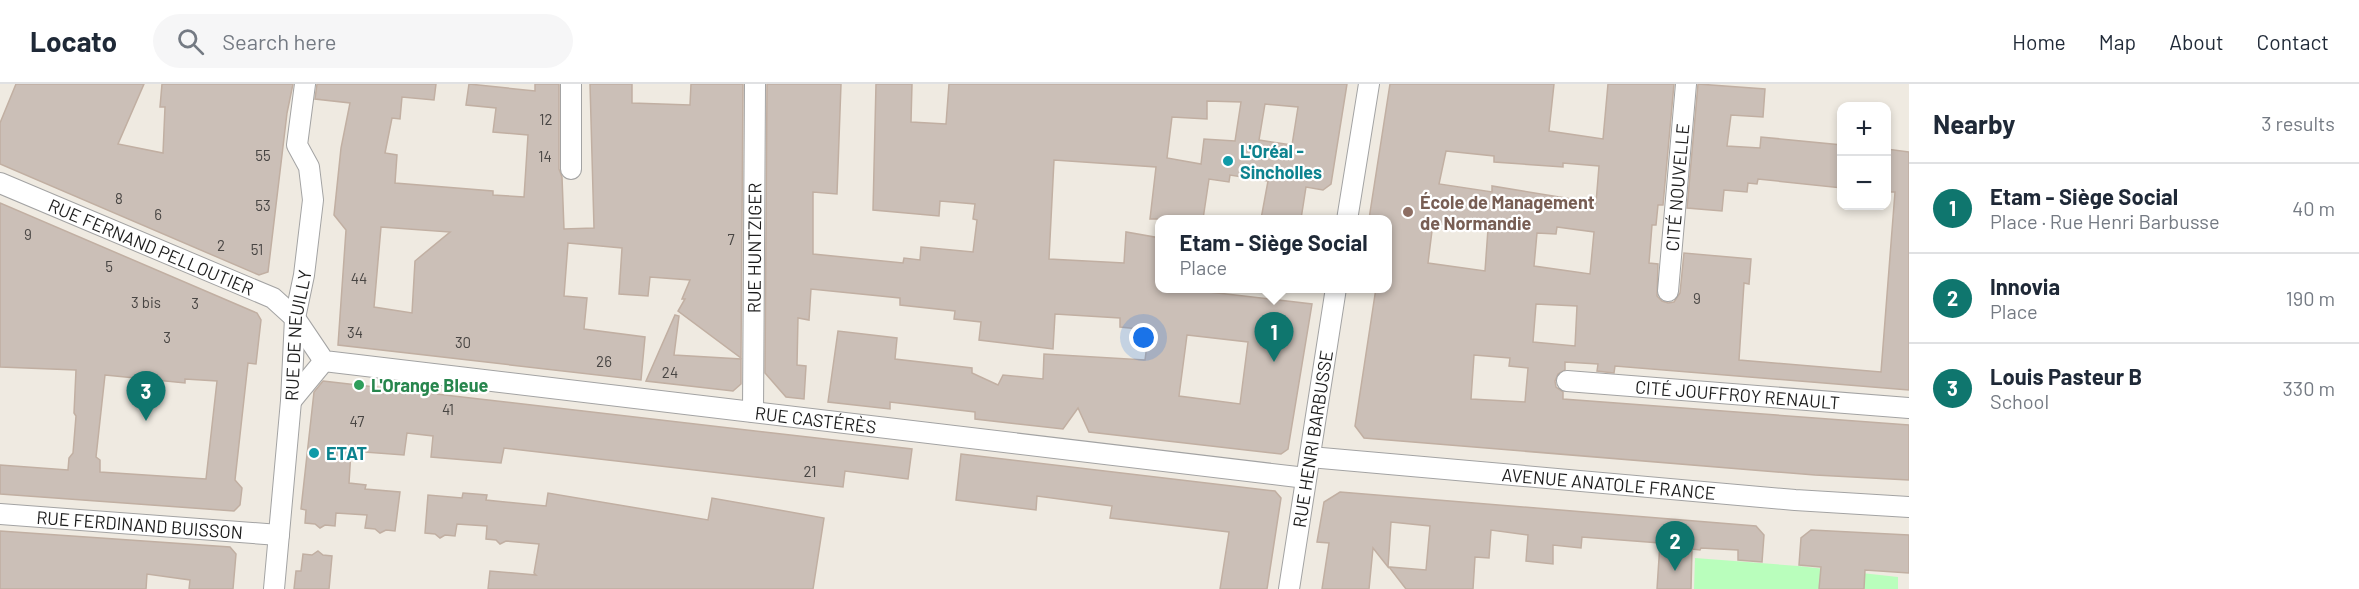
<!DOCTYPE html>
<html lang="en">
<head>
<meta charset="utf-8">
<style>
	:root { --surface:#fff; --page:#f6f6f7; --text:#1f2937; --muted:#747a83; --line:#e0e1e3; --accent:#0f766e }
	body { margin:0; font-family:Barlow,sans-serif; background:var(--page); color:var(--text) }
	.controls { position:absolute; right:18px; top:18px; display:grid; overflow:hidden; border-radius:12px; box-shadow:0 3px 9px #0003 }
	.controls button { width:54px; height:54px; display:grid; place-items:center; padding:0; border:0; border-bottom:2px solid var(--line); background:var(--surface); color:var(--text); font:30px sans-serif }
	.you { position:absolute; left:1144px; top:254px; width:21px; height:21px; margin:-15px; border:4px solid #fff; border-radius:50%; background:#1a73e8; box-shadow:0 0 0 9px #1a73e833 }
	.badge { display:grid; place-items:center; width:39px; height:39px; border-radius:50%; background:var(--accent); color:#fff; font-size:20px; font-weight:700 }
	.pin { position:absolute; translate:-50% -50px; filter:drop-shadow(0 2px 3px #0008) }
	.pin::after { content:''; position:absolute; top:32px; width:21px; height:18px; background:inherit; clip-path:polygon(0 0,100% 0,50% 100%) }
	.popup { position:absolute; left:1155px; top:131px; width:237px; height:78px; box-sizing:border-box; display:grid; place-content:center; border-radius:12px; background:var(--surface); filter:drop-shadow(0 2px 4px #0005); font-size:20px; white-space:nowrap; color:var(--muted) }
	.popup b { font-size:22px; color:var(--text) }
	.popup::after { content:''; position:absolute; left:50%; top:100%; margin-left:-12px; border:12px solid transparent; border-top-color:var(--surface) }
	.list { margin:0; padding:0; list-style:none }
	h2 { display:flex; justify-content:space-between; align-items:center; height:78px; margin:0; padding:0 24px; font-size:26px }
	h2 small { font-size:20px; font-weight:400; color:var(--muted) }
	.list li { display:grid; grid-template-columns:39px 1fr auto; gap:18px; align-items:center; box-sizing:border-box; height:90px; padding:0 24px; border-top:2px solid var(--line) }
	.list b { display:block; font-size:22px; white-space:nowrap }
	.list p { margin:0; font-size:20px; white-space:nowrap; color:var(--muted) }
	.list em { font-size:20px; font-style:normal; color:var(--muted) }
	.icon { flex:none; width:33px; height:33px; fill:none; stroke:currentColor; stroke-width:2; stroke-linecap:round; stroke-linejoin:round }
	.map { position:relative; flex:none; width:1909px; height:505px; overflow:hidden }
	header { display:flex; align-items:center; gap:36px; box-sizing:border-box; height:84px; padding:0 30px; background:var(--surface); border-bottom:2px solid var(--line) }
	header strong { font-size:28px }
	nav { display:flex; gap:33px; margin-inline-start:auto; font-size:21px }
	.search { width:420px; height:54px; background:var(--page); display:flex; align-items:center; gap:15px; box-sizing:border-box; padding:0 21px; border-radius:33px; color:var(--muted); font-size:22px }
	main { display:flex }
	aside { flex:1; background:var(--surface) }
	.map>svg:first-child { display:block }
</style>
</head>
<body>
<header>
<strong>Locato</strong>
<div class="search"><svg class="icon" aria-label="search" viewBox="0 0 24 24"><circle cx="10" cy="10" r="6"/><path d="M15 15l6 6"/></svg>Search here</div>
<nav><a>Home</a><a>Map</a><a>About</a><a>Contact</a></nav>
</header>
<main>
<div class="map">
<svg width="1909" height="505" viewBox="0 0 1909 505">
	<rect width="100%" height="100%" fill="#efeae1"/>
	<path fill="#b9febc" d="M1695 474 1798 482 1898 493V505H1694Z"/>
	<g fill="#cbbfb7" stroke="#c1afa2" stroke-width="1.5" fill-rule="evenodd">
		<path d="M16 0H144L118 60 163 69 165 23H160L162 0H293L287 29 268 188 259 191 0 80V39Z"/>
		<path d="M317 0H436L434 16 402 13 400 35 392 34 385 69 397 71 395 99 493 107V111L524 113 528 51 493 48 496 24 466 21 469 0 535 7V0H559V85L562 93 564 145 594 144 590 0H632V19L690 21 691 0H743L741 274 678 227 685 215H682L690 196 650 193 648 212 619 210 622 164 568 159 564 212 587 214 584 245 645 253 641 296 338 261 346 146 334 131 341 64 350 19 315 15ZM381 143 450 148 415 177 412 229 374 223Z"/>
		<path d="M767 0H841L837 110 813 108V170L903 179 904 174 920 176 921 163 973 168 977 136 973 135 975 120 940 117 939 132 873 126 876 0H912L911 38 946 40 949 0H1347L1331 100 1323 106 1306 103 1301 135H1261L1268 97 1230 91 1229 98 1209 95 1203 135H1150L1156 83 1054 76 1049 175 1124 179 1126 148 1160 154V204H1209V208L1312 220 1288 365 1281 370 1089 348 1078 324 1063 345 975 335V328L890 318V325L828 318 838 247 897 254 895 275 972 284V289L998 301 1003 291 1043 295 1044 270 1145 276 1149 246 1120 243V234L1055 230 1053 265 979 256 981 238 954 235 955 227 900 221V214L811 205 809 236 798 234 797 281 806 282 804 315 786 313 765 289ZM1207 17 1241 18 1235 57 1204 55 1201 80 1167 74 1172 33 1207 35ZM1265 20 1298 23 1292 61 1259 56ZM1187 251 1248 258 1240 320 1179 312Z"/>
		<path d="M1390 0H1554L1549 47 1603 55 1608 0H1674L1663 121H1658L1656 141H1652L1649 179 1658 180 1657 212 1662 217 1668 219 1674 218 1680 209 1684 169 1751 175 1749 200 1744 199 1739 276 1881 288 1895 108H1887V65L1909 68V306L1615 282 1614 289 1605 288 1597 287 1598 280 1565 278V286L1558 290 1555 297 1556 303 1563 308V315L1909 341V396L1815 391 1364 354 1355 342 1376 204H1388V135H1369ZM1446 67 1494 72V78L1563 83V79L1599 82 1596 119 1492 102V108L1439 100ZM1433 139 1488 145 1485 187 1428 179ZM1557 143 1594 148 1590 190 1534 182 1537 149 1556 150ZM1536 220 1577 222 1575 262 1533 258ZM1474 271 1510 274 1509 282 1528 284 1525 318 1471 315Z"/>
		<path d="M1698 0 1765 5 1763 33 1731 31 1727 62 1760 64 1761 53 1842 61V104L1758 95 1757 100 1748 99 1747 108 1724 106 1722 127 1687 124Z"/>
		<path d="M0 119 257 229 261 236 256 280 248 279 235 396 242 404 240 421 234 427 0 410V381L68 386 69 374 73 369 76 332 74 329 76 286 0 283ZM105 291 185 299V295L217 297 206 395 100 388V376L96 373Z"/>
		<path d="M675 231 679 232 674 271 741 275V300L733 307 646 297Z"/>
		<path d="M323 297 912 365 908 395 845 387 843 403 504 364 501 379 431 373 433 352 407 349 404 371 351 367 349 399 366 401 365 405 400 408 395 447 386 446 380 449 375 445 365 444 367 431 336 429 335 442 325 441 320 444 315 440 305 439 306 426 301 425 314 308Z"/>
		<path d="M961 370 1275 407 1281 414 1267 505H1220L1229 448 1110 434 1112 422 1037 412 1036 426 956 416Z"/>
		<path d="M1340 408 1756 442 1764 451 1762 478 1738 476V466L1701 464 1700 466 1692 465 1691 505H1657L1660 459 1582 453 1581 464 1553 461V480L1526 477 1528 451 1491 446 1489 474 1475 473 1473 505H1406L1389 483 1426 486 1430 442 1391 438 1388 483 1373 464 1369 505H1322L1329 459 1317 458 1324 418Z"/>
		<path d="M463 409 487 411 486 416 546 422 548 409 708 436 712 414 824 434 813 505H488L490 487 536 491 534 489 539 460 506 457 500 460 496 456 486 455 487 442 457 440 455 452 445 451 440 454 435 450 425 449 428 411 462 414Z"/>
		<path d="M1811 446 1909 451V489L1865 486 1864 505H1819L1821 483 1799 481 1801 454Z"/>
		<path d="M0 447 230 463 236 470 233 505H189L190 496 147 490 146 505H0Z"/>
		<path d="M318 467 323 471 332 472 329 505H294L296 487H301L303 470 312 471Z"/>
	</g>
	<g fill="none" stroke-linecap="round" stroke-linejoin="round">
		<defs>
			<g id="minor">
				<path d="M571 85V0"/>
				<path id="s1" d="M0 99 273 214 295 234 324 277 1306 394"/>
				<path d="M1347 136 1369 0"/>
				<path id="s2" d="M1668 207 1686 0"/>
				<path id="s3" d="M1567 297 1909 324"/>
				<path d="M291 317 324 277"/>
				<path id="s4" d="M753 328 755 0"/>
				<path id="s5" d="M1310 373 1795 416 1909 423"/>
				<path id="s6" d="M0 430 279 451"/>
				<path id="s7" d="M274 505 291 317 295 234 304 191 313 116 309 83 297 61 305 0"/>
				<path id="s8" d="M1289 505 1336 204"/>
			</g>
		</defs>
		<use href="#minor" stroke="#a3a3a3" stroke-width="22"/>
		<use href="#minor" stroke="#fff" stroke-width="20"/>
	</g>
	<g fill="#0f9aa8" stroke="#fff" stroke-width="2">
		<circle cx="1228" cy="77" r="6"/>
		<circle cx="314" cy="369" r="6"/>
	</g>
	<circle fill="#8d6e63" stroke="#fff" stroke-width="2" cx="1408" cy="128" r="6"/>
	<circle fill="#2e9e5b" stroke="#fff" stroke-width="2" cx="359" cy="301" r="6"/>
	<g text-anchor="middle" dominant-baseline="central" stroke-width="4.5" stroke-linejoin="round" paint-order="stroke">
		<g font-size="15" fill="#484543">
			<text x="546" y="35">12</text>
			<text x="263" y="71">55</text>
			<text x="545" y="72">14</text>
			<text x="119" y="114">8</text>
			<text x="263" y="121">53</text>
			<text x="158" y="130">6</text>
			<text x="28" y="150">9</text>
			<text x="731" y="155">7</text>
			<text x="221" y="161">2</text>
			<text x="257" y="165">51</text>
			<text x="109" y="182">5</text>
			<text x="359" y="194">44</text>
			<text x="1697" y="214">9</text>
			<text x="146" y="218">3 bis</text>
			<text x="195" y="219">3</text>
			<text x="355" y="248">34</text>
			<text x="167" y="253">3</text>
			<text x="463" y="258">30</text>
			<text x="604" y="277">26</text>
			<text x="670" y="288">24</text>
			<text x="448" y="325">41</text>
			<text x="357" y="337">47</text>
			<text x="810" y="387">21</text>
		</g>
		<g font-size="18" font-weight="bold" fill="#0d838f" stroke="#fff" text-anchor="start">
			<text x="1240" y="67">L'Oréal -<tspan x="1240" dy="21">Sincholles</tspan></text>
			<text x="326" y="369">ETAT</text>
		</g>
		<g font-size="18" fill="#1c1c1c" stroke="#fff">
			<text stroke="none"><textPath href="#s2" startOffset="104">CITÉ NOUVELLE</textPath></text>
			<text stroke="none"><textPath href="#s1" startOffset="164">RUE FERNAND PELLOUTIER</textPath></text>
			<text stroke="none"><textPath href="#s4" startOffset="164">RUE HUNTZIGER</textPath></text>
			<text stroke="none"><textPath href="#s7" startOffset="255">RUE DE NEUILLY</textPath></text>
			<text stroke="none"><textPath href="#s3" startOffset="171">CITÉ JOUFFROY RENAULT</textPath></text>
			<text stroke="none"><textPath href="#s1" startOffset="873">RUE CASTÉRÈS</textPath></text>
			<text stroke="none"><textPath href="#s8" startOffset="152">RUE HENRI BARBUSSE</textPath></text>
			<text stroke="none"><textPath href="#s5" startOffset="300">AVENUE ANATOLE FRANCE</textPath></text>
			<text stroke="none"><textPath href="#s6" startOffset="140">RUE FERDINAND BUISSON</textPath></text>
		</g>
		<g font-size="18" font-weight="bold" fill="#785e54" stroke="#fff" text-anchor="start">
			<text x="1420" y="118">École de Management<tspan x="1420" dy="21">de Normandie</tspan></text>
		</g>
		<g font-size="18" font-weight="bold" fill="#27864d" stroke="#fff" text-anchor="start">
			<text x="371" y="301">L'Orange Bleue</text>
		</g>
	</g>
</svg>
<div class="controls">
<button>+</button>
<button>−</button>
</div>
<div class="you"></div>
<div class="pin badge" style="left:1274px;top:278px">1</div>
<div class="popup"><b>Etam - Siège Social</b>Place</div>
<div class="pin badge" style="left:1675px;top:487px">2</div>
<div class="pin badge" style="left:146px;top:337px">3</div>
</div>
<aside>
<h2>Nearby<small>3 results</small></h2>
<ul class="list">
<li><span class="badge">1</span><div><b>Etam - Siège Social</b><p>Place · Rue Henri Barbusse</p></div><em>40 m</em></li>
<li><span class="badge">2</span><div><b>Innovia</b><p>Place</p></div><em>190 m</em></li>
<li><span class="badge">3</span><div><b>Louis Pasteur B</b><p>School</p></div><em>330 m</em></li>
</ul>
</aside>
</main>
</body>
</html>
